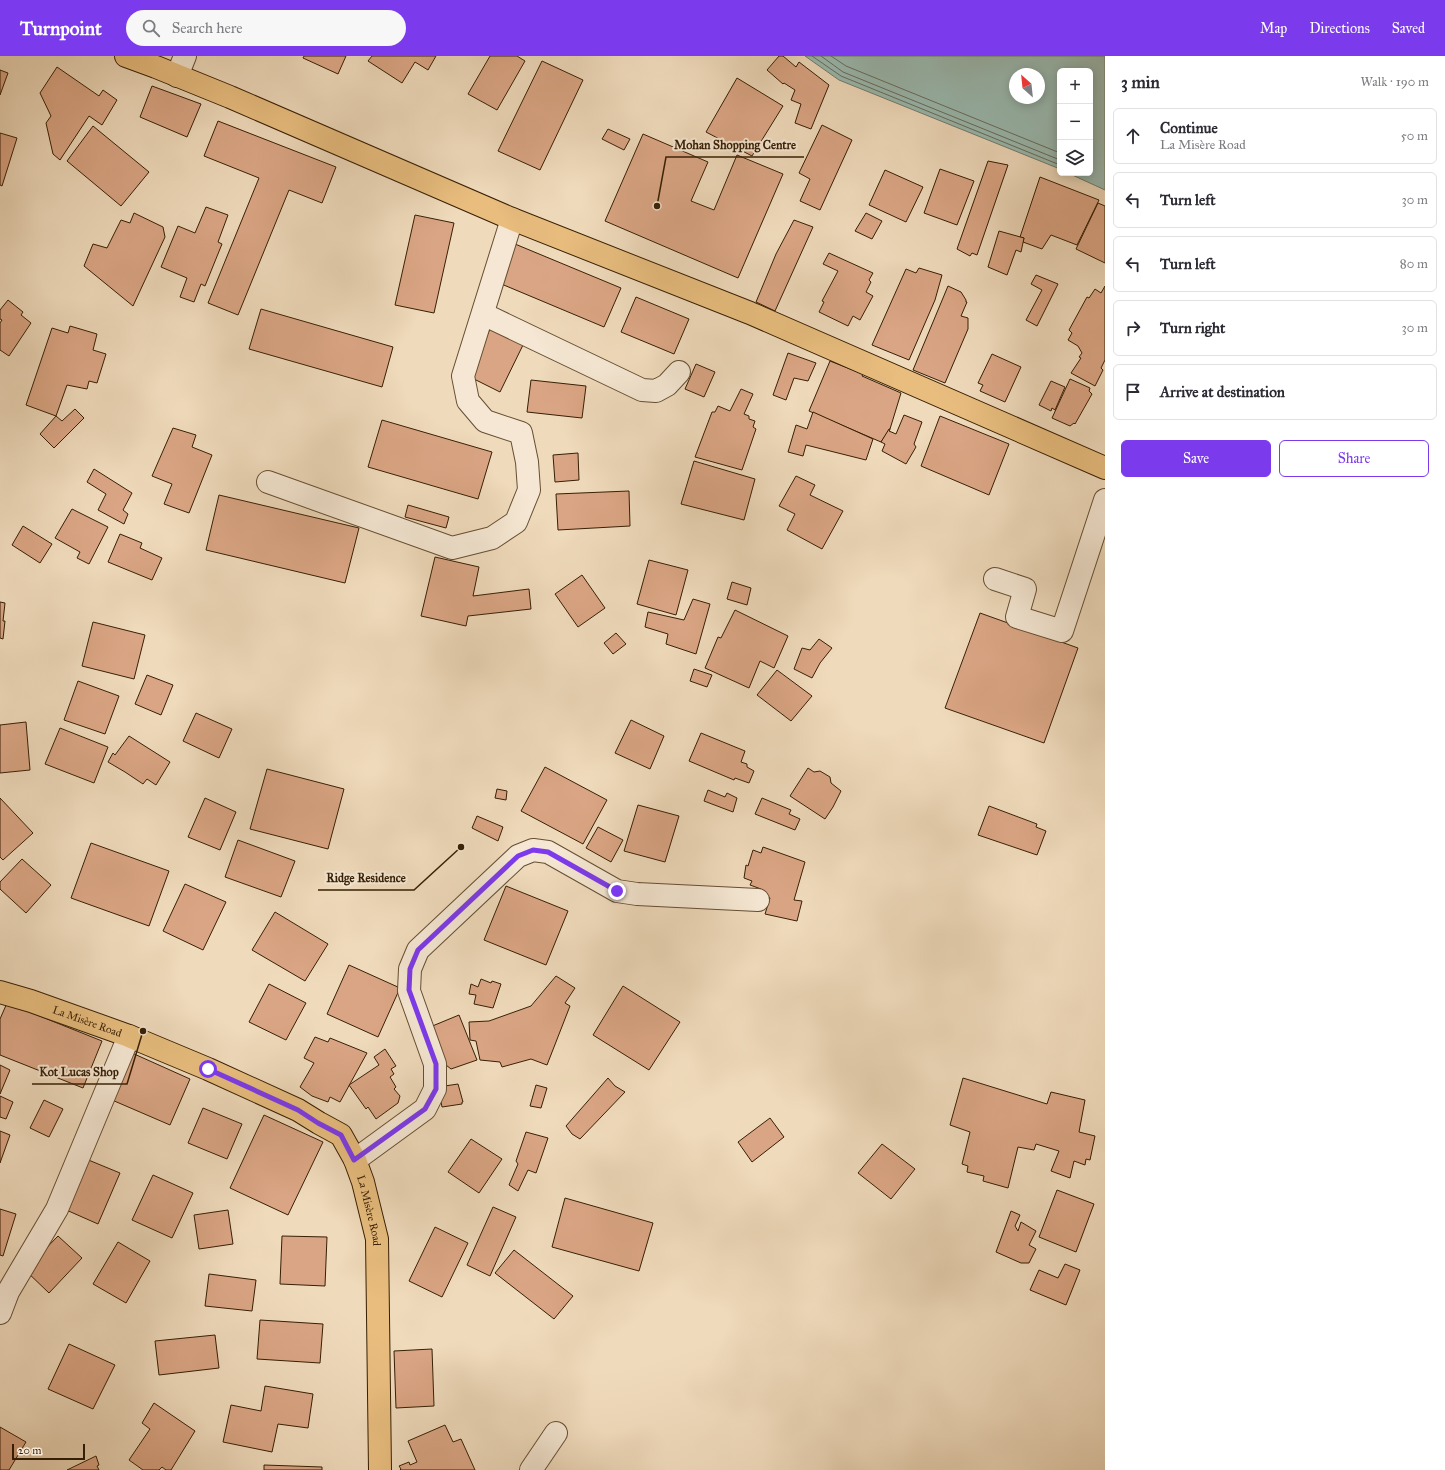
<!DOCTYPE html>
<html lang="en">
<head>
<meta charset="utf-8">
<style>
	:root { --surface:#fff; --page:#f7f7f7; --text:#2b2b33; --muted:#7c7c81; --line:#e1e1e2; --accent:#7c3aed }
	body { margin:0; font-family:"IM FELL Great Primer",serif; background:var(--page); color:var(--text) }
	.controls { position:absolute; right:12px; top:12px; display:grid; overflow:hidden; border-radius:6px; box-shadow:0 2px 10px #0003 }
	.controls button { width:36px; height:36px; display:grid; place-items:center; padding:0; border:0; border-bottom:1px solid var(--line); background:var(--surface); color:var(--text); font:20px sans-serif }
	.compass { position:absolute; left:1009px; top:12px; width:36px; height:36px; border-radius:50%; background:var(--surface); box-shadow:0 2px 10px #0003; rotate:333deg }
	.scale { position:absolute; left:12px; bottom:10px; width:73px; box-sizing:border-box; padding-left:4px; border:2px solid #371f04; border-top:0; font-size:11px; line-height:14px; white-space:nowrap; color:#371f04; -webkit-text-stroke:3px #f5e7d3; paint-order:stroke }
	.stop { position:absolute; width:12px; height:12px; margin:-9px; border:3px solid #7c3aed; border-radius:50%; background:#fff }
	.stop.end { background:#7c3aed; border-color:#fff; box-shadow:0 1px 4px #0008 }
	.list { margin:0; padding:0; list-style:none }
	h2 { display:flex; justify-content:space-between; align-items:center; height:52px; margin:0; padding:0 16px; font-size:17px }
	h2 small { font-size:13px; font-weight:400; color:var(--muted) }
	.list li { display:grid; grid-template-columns:26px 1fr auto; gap:12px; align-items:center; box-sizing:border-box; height:56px; margin:0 8px 8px; padding:0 8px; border:1px solid var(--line); border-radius:6px }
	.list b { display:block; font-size:15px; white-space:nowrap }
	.list p { margin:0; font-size:13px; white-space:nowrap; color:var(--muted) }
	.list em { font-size:13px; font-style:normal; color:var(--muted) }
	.actions { display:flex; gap:8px; padding:12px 16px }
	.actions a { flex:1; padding:9px 0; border:1px solid var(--accent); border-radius:6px; text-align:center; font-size:14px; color:var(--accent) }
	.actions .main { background:var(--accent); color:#fff }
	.icon { flex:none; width:22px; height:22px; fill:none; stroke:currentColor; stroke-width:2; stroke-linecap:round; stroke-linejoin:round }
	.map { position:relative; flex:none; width:1105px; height:1414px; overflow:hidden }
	header { display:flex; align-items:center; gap:24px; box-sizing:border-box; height:56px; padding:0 20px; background:var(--accent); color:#fff }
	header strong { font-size:19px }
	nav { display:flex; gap:22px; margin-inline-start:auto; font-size:14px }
	.search { width:280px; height:36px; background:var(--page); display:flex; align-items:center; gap:10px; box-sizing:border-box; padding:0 14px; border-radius:22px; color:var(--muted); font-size:15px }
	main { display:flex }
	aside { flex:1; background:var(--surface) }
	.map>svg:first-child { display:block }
</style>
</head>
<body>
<header>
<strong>Turnpoint</strong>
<div class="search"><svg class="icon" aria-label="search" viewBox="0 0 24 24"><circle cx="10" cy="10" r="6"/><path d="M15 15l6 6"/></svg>Search here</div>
<nav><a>Map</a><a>Directions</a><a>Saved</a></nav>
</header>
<main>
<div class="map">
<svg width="1105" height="1414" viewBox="0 0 1105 1414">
	<rect width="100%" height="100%" fill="#efdabb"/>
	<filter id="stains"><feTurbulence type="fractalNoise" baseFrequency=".005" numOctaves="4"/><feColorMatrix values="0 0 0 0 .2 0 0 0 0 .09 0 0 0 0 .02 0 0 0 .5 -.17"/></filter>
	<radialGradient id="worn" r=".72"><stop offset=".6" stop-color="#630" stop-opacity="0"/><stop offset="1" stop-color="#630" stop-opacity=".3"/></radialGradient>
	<path fill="#9abab1" stroke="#727c6c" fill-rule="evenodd" d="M805 0H1105V134L1068 117H1090V15H1060V113L839 24ZM1015 18H1039V42H1015Z"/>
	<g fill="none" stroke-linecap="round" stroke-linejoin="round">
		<g stroke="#686c5a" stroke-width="1">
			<path d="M812 0 841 20 1060 109"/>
			<path d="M821 0 843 16 1060 104"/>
			<path d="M831 0 846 10 1060 97"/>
		</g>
	</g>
	<g fill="#daa584" stroke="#371f04">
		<path d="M304 0H346L338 18 303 2Z"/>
		<path d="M372 0H436L428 14 415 6 402 27 368 5Z"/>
		<path d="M490 0H517L525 5 497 54 468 38Z"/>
		<path d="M779 0H783L796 11 799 6 829 29 811 73 795 67 801 48 791 44 795 34 784 27 783 28 767 14Z"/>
		<path d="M542 5 583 24 540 114 498 95Z"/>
		<path d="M57 11 99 40 103 34 117 44 102 69 89 60 60 104 53 98 46 67 51 60 40 37Z"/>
		<path d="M0 14 8 17 0 39Z"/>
		<path d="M737 22 783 50 752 100 706 76Z"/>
		<path d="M152 30 201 48 187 81 140 61Z"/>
		<path d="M218 65 336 111 322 147 289 134 238 259 208 247 259 122 204 100Z"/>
		<path d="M822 69 852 84 820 154 800 145 810 123 799 117Z"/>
		<path d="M93 70 149 116 121 150 67 105Z"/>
		<path d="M608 73 630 83 624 94 602 83Z"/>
		<path d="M0 77 17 82 2 130 0 129Z"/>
		<path d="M643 78 708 106 691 145 714 154 737 99 783 118 738 222 605 165Z"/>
		<path d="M988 105 1008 109 977 199 972 197 970 200 957 193Z"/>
		<path d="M940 113 974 125 957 169 924 157Z"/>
		<path d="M885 114 923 131 906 166 869 149Z"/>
		<path d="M1040 121 1099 144 1077 189 1051 179 1042 193 1023 186 1024 182 1020 181Z"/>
		<path d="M1098 147 1105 150V207L1076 193Z"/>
		<path d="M206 151 228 159 218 186 222 188 205 230 201 228 194 246 180 241 187 222 161 211 178 170 195 177Z"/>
		<path d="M134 157 163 171 165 181 133 250 84 210 93 188 107 192 121 164 130 167Z"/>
		<path d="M866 157 882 165 872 183 855 175Z"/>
		<path d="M415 159 454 167 434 257 395 249Z"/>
		<path d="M794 164 813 171 775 255 756 246 776 198Z"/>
		<path d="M999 175 1024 182 1021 196 1016 194 1007 219 988 211Z"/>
		<path d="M515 188 621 232 604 271 499 227Z"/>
		<path d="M829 197 873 217 869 224 871 226 866 236 873 240 860 264 853 260 848 270 819 256 824 246 822 245 838 215 823 208Z"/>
		<path d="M919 212 942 219 935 244 909 304 872 289 906 213 916 217Z"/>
		<path d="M1036 219 1058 228 1037 270 1026 264 1042 234 1031 228Z"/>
		<path d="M948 230 961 236 966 244V246H967L961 260 968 262V273L945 327 913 314Z"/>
		<path d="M1105 230V304L1101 312 1103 314 1095 330 1071 317 1081 302 1079 301 1082 297 1078 290 1068 284 1072 277 1069 274 1087 241 1089 242 1095 233 1101 237Z"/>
		<path d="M636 241 689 263 674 298 621 276Z"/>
		<path d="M8 244 23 256 21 259 31 267 9 300 0 294V267L2 264 0 263V254Z"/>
		<path d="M261 253 393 291 382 331 249 293Z"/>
		<path d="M70 270 97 278 93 294 106 298 97 327 89 325 87 333 67 329 56 360 26 349 52 272 68 277Z"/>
		<path d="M490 273 523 289 500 336 468 320Z"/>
		<path d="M788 297 816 307 808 325 794 322 786 344 773 339Z"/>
		<path d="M992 298 1021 311 1005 346 980 335 983 329 978 327Z"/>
		<path d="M830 305 863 318 862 320 901 337 890 373 881 386 809 355Z"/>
		<path d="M696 308 715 316 704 341 685 333Z"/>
		<path d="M1070 323 1090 332 1089 335 1092 338 1075 368 1074 367 1070 370 1052 362Z"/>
		<path d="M531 324 586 330 582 362 527 356Z"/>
		<path d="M1051 325 1065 331 1055 354 1052 352 1051 355 1039 349Z"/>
		<path d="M741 333 753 338 744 358 749 360V363L755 365 753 371 756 373 742 414 695 401 712 356H715L718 350 730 355Z"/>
		<path d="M75 353 84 362 54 392 40 378 56 360 62 365Z"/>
		<path d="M813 356 873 383 866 404 806 389 803 400 788 396 796 369 807 373Z"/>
		<path d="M904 359 922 366 914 388 916 391 906 408 882 395 885 388 881 386 889 373H890L889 375 896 378Z"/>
		<path d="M940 360 1009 388 989 439 921 410Z"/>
		<path d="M382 364 492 396 478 443 368 411Z"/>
		<path d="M173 372 196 379 192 391 212 399 189 457 164 448 172 428 152 420Z"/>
		<path d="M578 397 579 424 555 426 553 399Z"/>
		<path d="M694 405 755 423 744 464 681 448Z"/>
		<path d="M94 413 132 437 123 454 128 458 124 468 98 454 106 438 87 426Z"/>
		<path d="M796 420 815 429 810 439 843 455 822 493 787 474 795 458 779 450Z"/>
		<path d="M629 435 630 470 558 474 556 438Z"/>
		<path d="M219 439 359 472 345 527 206 494Z"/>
		<path d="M408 449 449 461 446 472 405 461Z"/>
		<path d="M72 453 108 471 89 508 77 502 80 496 55 482Z"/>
		<path d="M23 470 52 488 40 507 12 489Z"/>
		<path d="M120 478 142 487 140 492 162 502 152 524 108 506Z"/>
		<path d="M435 501 479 511 473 540 529 533 531 553 468 560 466 570 421 560Z"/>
		<path d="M649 504 688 514 676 559 637 548Z"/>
		<path d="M582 519 605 552 578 571 555 538Z"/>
		<path d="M732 526 751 532 747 549 727 543Z"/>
		<path d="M693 543 710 548 696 598 666 588 668 578 645 571 648 556 684 564Z"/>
		<path d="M0 546 5 547 3 565H5L3 583 0 582Z"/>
		<path d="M735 554 788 580 774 612 760 605 749 632 705 612 718 581 721 582Z"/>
		<path d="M980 557 1078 592 1044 687 945 652Z"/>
		<path d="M93 566 145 579 134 623 82 610Z"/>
		<path d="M616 577 626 588 613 598 604 587Z"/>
		<path d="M819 583 832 592 820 607 812 622 794 613 802 592 810 594Z"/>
		<path d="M694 613 712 619 707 631 690 625Z"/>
		<path d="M777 614 812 640 791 665 757 639Z"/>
		<path d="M147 619 173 629 161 659 135 648Z"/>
		<path d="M78 625 119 640 105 678 64 664Z"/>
		<path d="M196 657 232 673 219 702 183 685Z"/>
		<path d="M631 664 664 680 650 713 615 697Z"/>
		<path d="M26 666 30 714 0 717V669Z"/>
		<path d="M60 672 108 691 94 727 45 708Z"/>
		<path d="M701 677 745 695 741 706 747 708V711L754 715 749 727 735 722 734 724 689 705Z"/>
		<path d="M129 680 170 706 156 729 147 723 143 728 125 716 108 706 113 697 115 699Z"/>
		<path d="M545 711 607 744 583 788 521 755Z"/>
		<path d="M808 712 814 716 820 715 830 721 831 727 841 735 833 751 825 763 790 740Z"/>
		<path d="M267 713 344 733 328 793 250 773Z"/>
		<path d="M497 733 507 735 506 744 495 742Z"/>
		<path d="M708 734 725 741 727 737 737 742 733 756 704 745Z"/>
		<path d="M0 742 33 777 3 804 0 801Z"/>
		<path d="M205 742 236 756 220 794 188 781Z"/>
		<path d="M762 742 791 754 789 758 800 763 795 774 755 758Z"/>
		<path d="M638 749 679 760 665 806 624 795Z"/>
		<path d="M989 750 1037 768 1036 771 1046 775 1037 799 978 779Z"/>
		<path d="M477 760 503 771 498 785 472 772Z"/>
		<path d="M598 771 623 784 611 806 586 792Z"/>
		<path d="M238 784 295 805 281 841 225 821Z"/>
		<path d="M91 787 169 815 149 870 71 842Z"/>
		<path d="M763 791 805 806 794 844 802 845 797 865 765 858 770 842 760 838 761 833 750 829 752 825 744 822 746 809 748 810 753 794 761 797Z"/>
		<path d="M22 803 51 829 26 857 0 833V826Z"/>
		<path d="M185 828 226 846 203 894 163 875Z"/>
		<path d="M506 830 568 855 546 909 484 884Z"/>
		<path d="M275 856 328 888 305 925 252 894Z"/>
		<path d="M349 909 400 932 378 981 327 958Z"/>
		<path d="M556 920 575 932 565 947 570 950 547 1009 531 1003 502 1011 500 1006 480 1004 476 985 470 984 469 966 489 965 531 950Z"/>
		<path d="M481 923 491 927 492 925 501 928 493 952 474 948 476 939 469 938 471 928 478 931Z"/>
		<path d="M269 928 306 947 286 984 249 966Z"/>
		<path d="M623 930 680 966 649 1014 593 979Z"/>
		<path d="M7 947 102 985 83 1032 0 999V963Z"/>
		<path d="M459 959 477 1004 451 1013 446 1009 430 971Z"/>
		<path d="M315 981 328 986 330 982 367 997 340 1046 330 1041 328 1046 312 1040 300 1031 314 1007 304 1002Z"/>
		<path d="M385 993 396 1010 391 1013 394 1018 390 1021 396 1031 394 1033 400 1040 398 1047 376 1063 368 1051 366 1053 349 1029 379 1009 374 1001Z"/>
		<path d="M132 997 190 1023 170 1069 112 1044Z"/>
		<path d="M0 1009 10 1014 0 1038Z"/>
		<path d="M608 1022 615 1030 625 1036 580 1083 572 1078 566 1070Z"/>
		<path d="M963 1022 1047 1048 1051 1036 1085 1044 1079 1076 1095 1080 1090 1104 1086 1103 1085 1109 1074 1105 1070 1122 1051 1115 1059 1095 1036 1088 1034 1094 1018 1091 1008 1132 983 1125 984 1120 967 1116 968 1110 962 1108 970 1076 950 1069Z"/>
		<path d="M458 1028 463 1046H462V1048L442 1051 438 1031Z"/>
		<path d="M536 1029 547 1032 541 1052 530 1050Z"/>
		<path d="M0 1040 13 1046 6 1063 0 1061Z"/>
		<path d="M44 1044 63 1053 49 1081 30 1072Z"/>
		<path d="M203 1052 242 1068 227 1103 188 1087Z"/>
		<path d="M264 1059 323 1086 288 1159 230 1132Z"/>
		<path d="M770 1062 784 1081 752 1106 738 1086Z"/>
		<path d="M0 1075 10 1079 0 1107Z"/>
		<path d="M526 1076 548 1082 536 1117 528 1114 518 1135 509 1129 518 1108 516 1105Z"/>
		<path d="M471 1083 502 1103 479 1137 448 1116Z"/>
		<path d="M882 1088 915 1113 891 1143 858 1117Z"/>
		<path d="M86 1103 120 1117 98 1168 64 1153Z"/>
		<path d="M153 1119 193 1137 172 1182 132 1164Z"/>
		<path d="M1057 1134 1094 1148 1076 1196 1039 1181Z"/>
		<path d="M565 1142 653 1167 639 1215 552 1191Z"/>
		<path d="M493 1151 516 1161 490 1220 467 1209Z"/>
		<path d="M0 1153 16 1158 3 1200 0 1199Z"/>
		<path d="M228 1154 233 1188 199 1193 194 1159Z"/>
		<path d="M1011 1155 1020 1159 1015 1170 1018 1175 1021 1166 1036 1175 1029 1189 1036 1193 1029 1207H1021L996 1196Z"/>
		<path d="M435 1171 468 1187 442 1241 409 1225Z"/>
		<path d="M58 1180 82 1202 49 1237 25 1214Z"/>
		<path d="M282 1180 327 1181 325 1230 280 1228Z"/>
		<path d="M118 1186 150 1205 126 1247 93 1228Z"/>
		<path d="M514 1194 573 1240 554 1263 495 1217Z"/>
		<path d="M1065 1208 1080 1214 1066 1249 1030 1234 1039 1214 1058 1222Z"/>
		<path d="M209 1218 256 1224 252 1255 205 1250Z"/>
		<path d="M260 1264 323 1268 320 1307 257 1303Z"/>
		<path d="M215 1279 219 1312 159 1319 155 1285Z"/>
		<path d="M69 1288 115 1309 93 1353 48 1333Z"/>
		<path d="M432 1293 434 1350 396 1352 394 1295Z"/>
		<path d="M265 1330 313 1338 308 1372 278 1368 272 1396 223 1386 231 1349 261 1355Z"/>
		<path d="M154 1347 195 1375 171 1414H166L162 1411 159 1414H143L129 1404 150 1373 142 1367Z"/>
		<path d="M445 1369 453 1386 461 1383 475 1414H400L401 1413 399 1410 409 1406 410 1409 417 1406 408 1385Z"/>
		<path d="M0 1371 26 1386 9 1414H0Z"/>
		<path d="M96 1400 99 1409 97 1410 99 1414H67Z"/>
		<path d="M264 1409 322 1411V1414H264Z"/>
	</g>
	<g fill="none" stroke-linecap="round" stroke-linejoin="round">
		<defs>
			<g id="minor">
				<path d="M177 20 185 0"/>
				<path d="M483 258 642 334 656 335 667 329 679 316"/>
				<path d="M268 426 452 492 492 482 516 466 529 434 527 406 521 377 485 365 468 345 463 320 512 163"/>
				<path d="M995 523 1025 533 1017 561 1062 575 1105 444"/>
				<path d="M355 1104 425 1053 435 1033V1008L409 935 410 913 418 894 518 800 533 794 548 796 617 835 637 838 758 844"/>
				<path d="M0 1257 8 1236 57 1153 129 980"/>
				<path d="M531 1414 556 1377"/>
			</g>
			<g id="major">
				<path d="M126 0 156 11 230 41 512 163 750 257 1105 412"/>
				<path id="s1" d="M0 936 31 945 129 980 208 1013 298 1054 319 1067 341 1079 355 1104 363 1126 377 1183 380 1414"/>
			</g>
		</defs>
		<use href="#minor" stroke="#654e32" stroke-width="24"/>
		<use href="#major" stroke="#371f04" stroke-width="24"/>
		<use href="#minor" stroke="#f5e7d3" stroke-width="22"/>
		<use href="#major" stroke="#e8bd7e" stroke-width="22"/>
	</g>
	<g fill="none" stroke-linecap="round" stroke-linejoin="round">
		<path stroke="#7c3aed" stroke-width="5" d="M208 1013 298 1054 318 1067 341 1079 354 1104 425 1053 436 1033V1008L409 934 410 913 418 894 518 800 533 794 548 796 617 835"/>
	</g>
	<g text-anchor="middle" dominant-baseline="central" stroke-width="4" stroke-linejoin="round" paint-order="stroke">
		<g font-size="11" fill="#371f04" stroke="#f5e7d3">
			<text stroke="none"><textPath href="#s1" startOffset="92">La Misère Road</textPath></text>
			<text stroke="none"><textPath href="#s1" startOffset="452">La Misère Road</textPath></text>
		</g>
	</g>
	<path fill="none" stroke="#371f04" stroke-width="1.5" d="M657 150L666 101H804M461 791L414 834H318M143 975L127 1028H32"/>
	<g fill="#371f04" stroke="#f5e7d3" stroke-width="1.5">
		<circle cx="657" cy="150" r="4"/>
		<circle cx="461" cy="791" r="4"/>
		<circle cx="143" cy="975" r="4"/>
	</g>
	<g font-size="12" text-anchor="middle" font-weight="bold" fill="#371f04" stroke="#f5e7d3" stroke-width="4" stroke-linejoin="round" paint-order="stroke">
		<text x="735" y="93">Mohan Shopping Centre</text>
		<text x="366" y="826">Ridge Residence</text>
		<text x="79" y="1020">Kot Lucas Shop</text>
	</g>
	<rect width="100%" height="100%" filter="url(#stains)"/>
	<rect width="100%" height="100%" fill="url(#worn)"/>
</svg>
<div class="controls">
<button>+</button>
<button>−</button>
<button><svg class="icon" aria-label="layers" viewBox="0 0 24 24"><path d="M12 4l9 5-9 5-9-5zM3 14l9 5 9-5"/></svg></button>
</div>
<svg class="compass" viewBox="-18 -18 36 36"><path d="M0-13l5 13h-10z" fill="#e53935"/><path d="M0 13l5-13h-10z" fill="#7c7c81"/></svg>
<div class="scale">20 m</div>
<div class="stop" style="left:208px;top:1013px"></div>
<div class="stop end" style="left:617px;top:835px"></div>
</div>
<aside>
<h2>3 min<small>Walk · 190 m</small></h2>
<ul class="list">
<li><svg class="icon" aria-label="ahead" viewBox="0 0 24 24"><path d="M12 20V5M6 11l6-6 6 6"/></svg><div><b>Continue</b><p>La Misère Road</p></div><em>50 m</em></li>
<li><svg class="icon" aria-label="left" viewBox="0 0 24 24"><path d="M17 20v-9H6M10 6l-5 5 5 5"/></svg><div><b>Turn left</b></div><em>30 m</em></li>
<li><svg class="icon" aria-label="left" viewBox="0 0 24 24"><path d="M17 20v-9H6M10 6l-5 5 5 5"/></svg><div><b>Turn left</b></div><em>80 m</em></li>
<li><svg class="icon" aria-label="right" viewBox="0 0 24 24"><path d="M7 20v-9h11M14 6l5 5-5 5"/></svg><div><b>Turn right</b></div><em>30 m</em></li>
<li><svg class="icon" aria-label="arrive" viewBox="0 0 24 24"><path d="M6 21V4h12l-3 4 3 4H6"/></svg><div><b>Arrive at destination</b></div></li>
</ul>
<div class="actions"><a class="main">Save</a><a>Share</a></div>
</aside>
</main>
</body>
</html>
